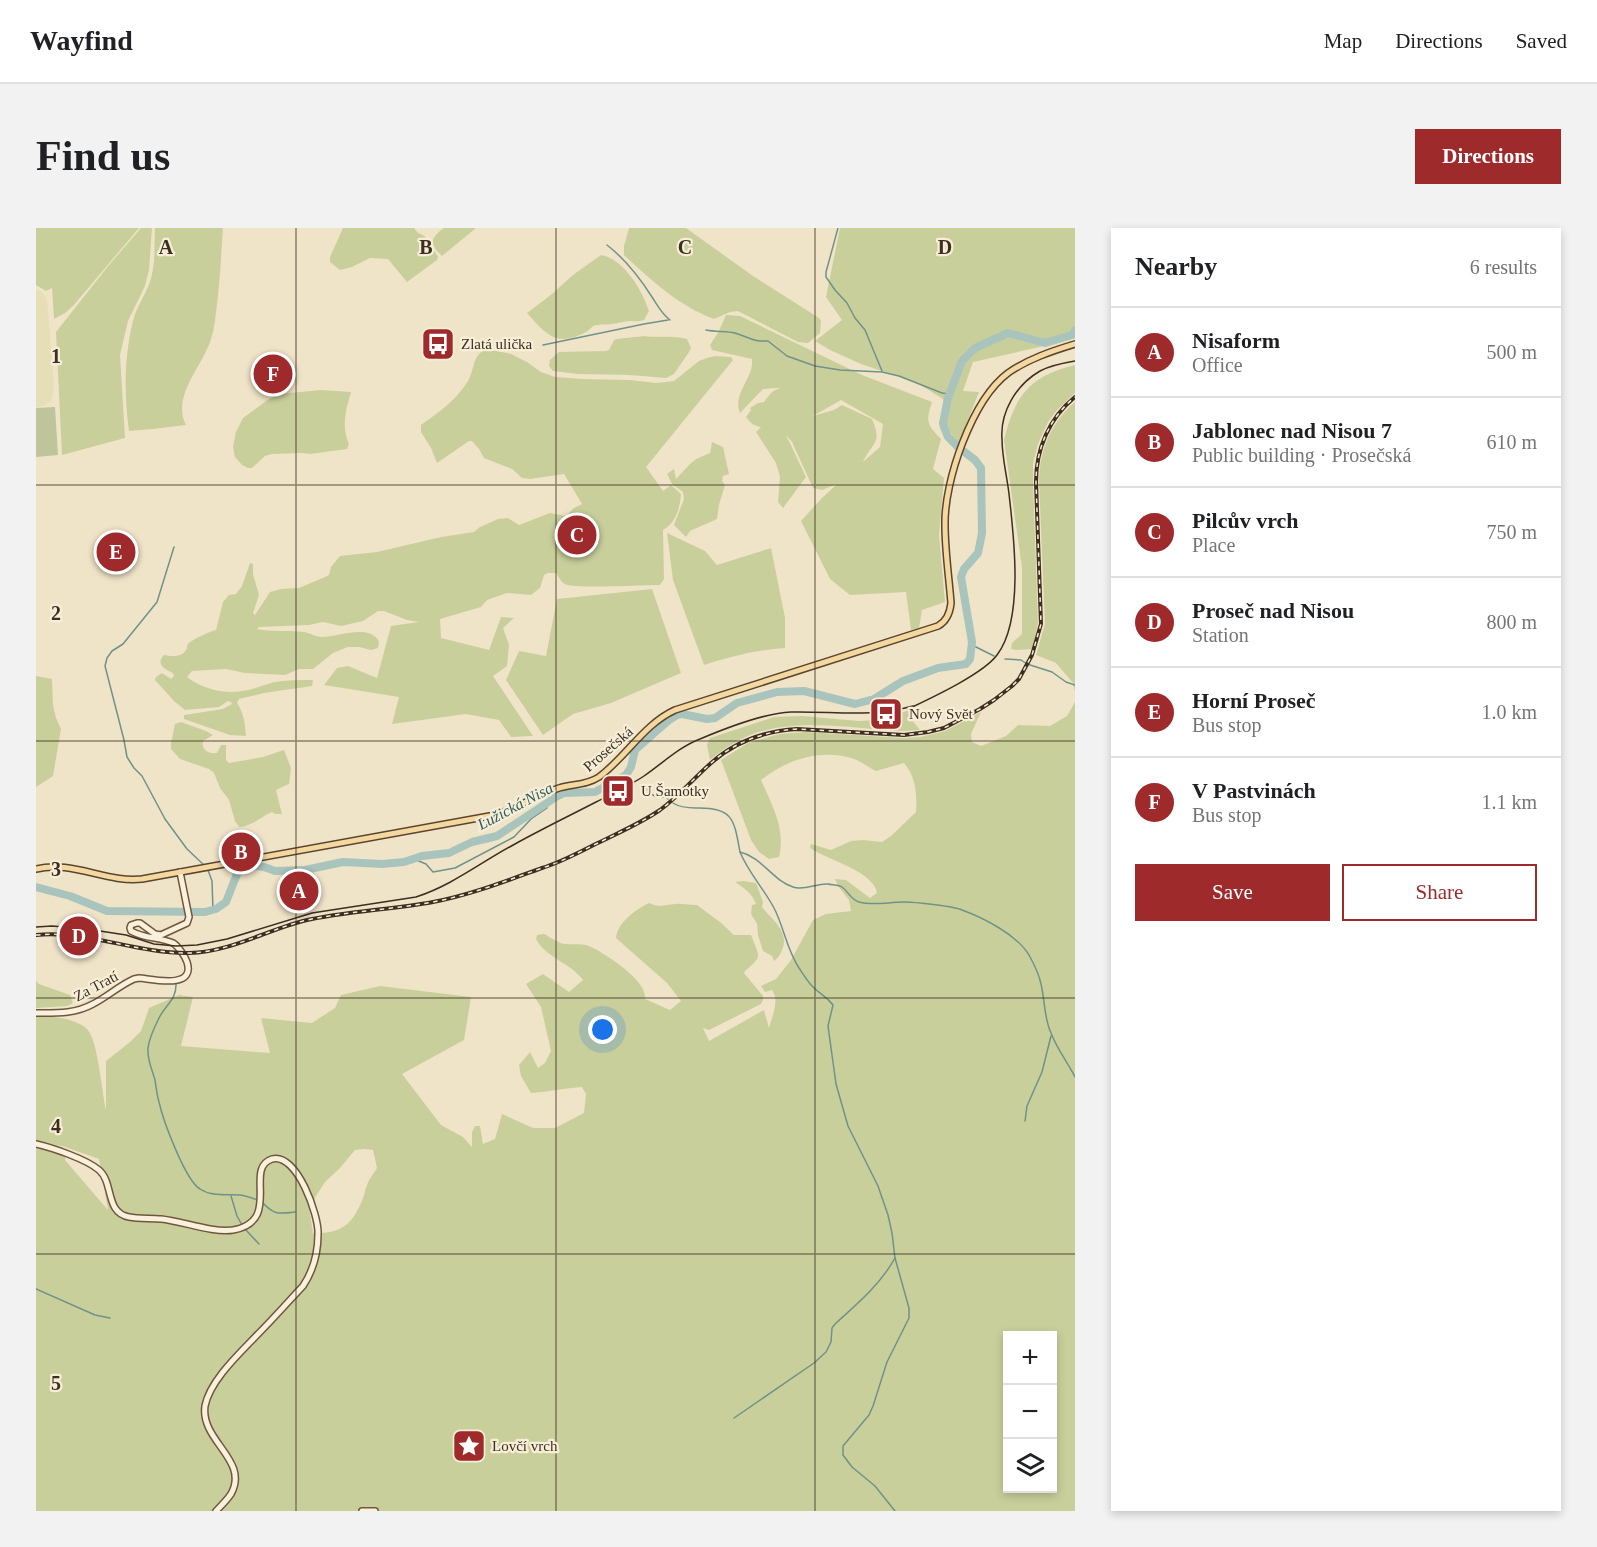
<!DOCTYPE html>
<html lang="en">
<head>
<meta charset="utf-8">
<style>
	:root { --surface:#fff; --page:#f2f2f2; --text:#202124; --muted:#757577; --line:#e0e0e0; --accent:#9e2a2b }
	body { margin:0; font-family:"Times New Roman",serif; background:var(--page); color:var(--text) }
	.controls { position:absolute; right:18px; bottom:18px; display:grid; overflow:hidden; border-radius:0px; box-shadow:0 3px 9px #0003 }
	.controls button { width:54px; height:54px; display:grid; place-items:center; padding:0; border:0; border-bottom:2px solid var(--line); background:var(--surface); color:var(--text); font:30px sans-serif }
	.you { position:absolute; left:567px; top:802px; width:21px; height:21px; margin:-15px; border:4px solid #fff; border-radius:50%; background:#1a73e8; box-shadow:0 0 0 9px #1a73e833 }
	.badge { display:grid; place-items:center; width:39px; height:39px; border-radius:50%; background:var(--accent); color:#fff; font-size:20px; font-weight:700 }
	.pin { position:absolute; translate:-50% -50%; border:3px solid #fff; box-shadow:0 2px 6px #0006 }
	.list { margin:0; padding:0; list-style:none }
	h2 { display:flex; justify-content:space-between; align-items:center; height:78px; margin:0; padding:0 24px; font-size:26px }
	h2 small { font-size:20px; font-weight:400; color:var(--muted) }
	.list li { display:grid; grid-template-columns:39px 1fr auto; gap:18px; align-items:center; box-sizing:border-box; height:90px; padding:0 24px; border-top:2px solid var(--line) }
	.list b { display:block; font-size:22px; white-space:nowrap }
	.list p { margin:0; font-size:20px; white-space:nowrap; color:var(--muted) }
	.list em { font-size:20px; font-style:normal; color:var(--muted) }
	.actions { display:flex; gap:12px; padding:18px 24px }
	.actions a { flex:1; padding:14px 0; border:2px solid var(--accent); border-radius:0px; text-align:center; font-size:21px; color:var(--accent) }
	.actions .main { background:var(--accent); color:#fff }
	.icon { flex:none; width:33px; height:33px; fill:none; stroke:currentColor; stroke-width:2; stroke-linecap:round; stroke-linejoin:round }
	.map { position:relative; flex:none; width:1039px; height:1283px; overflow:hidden; border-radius:0px }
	header { display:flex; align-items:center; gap:36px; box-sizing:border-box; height:84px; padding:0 30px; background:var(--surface); border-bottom:2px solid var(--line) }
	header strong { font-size:28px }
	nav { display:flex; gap:33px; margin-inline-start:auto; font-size:21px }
	.intro { display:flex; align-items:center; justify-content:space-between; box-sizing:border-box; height:144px; padding:0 36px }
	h1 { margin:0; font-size:42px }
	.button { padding:15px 27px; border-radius:0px; background:var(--accent); color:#fff; font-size:21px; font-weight:700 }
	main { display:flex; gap:36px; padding:0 36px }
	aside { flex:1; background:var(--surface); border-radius:0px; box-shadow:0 3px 9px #0003 }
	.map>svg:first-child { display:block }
</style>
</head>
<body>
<header>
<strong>Wayfind</strong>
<nav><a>Map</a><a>Directions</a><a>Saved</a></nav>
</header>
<div class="intro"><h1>Find us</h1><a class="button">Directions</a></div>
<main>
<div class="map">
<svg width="1039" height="1283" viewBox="0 0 1039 1283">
	<rect width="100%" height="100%" fill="#f0e4c8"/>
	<path fill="#e6deb5" d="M0 61 6 64 11 71 18 157 16 172 8 178 0 179Z"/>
	<g fill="#c9cf9b" fill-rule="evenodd">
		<path d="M0 0H103L37 78 29 85 18 91 16 60 10 63 0 57Z"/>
		<path d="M105 0H116L113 42 109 58 92 93 84 127 89 210 26 227 20 104 73 37Z"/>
		<path d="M119 0H187C185 28 184 56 180 84 179 93 178 102 175 111 167 138 135 168 150 197L117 201 93 203C88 166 88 129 97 93 100 80 107 71 112 59 120 41 118 19 119 0Z"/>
		<path d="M307 0H378L382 5C392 7 397 21 402 29L401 32 371 54 352 31 334 30 316 39 304 42 294 34V29Z"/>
		<path d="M408 0H440L406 28C393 16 394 10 408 0Z"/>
		<path d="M593 0H650L717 48 783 90 785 93 784 105 772 115 762 114 702 83 694 84 678 91C643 78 615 52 588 27V18Z"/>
		<path d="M804 0H1039V110L1026 114 937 134 927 163 943 164 922 217 912 200 907 171 881 155 825 136 794 122 779 113 806 92 790 69Z"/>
		<path d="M565 27C588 31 606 62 613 83L608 92C602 94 600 93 594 93 588 93 581 96 575 96 571 97 566 96 561 97 556 97 554 102 550 104 520 120 510 106 491 85L516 66 537 47Z"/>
		<path d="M690 87 704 88 826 147 896 174C890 194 890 195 905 211L897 241 908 250 903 307 909 374 886 382 883 400 875 402 870 364 814 367 794 351 765 293 786 270 801 256 786 262 777 260 756 214 750 207 770 249 747 280 742 274 744 249 740 235 720 204 725 199C718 198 714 195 710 189L715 182 714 180 722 175 728 174C733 168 736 161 744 161L742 160 727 161 704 185C696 165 718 151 716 131L676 122 674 117 683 103ZM805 172 847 196 844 219 827 234C836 214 847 216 836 191L806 177 798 182 777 188Z"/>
		<path d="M608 108C623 110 637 107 651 111L655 120 653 124 638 146 630 150 593 147 542 146 517 143 513 138 514 132 523 124 569 123 573 122 578 112C588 109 598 110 608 108Z"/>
		<path d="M447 123H461L475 126 491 134 505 144 519 149 547 151 594 152 620 155 638 153 663 133 671 130 679 128 695 129 697 132 610 239 627 263 635 257 645 266C644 280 640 295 627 302L628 351 624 357C609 357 537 361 529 356 525 354 523 349 520 345H512L508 347 504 360 495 367 471 365 451 372 445 379 404 391 405 410 453 422 465 389 478 390 467 400 473 417 471 438 457 448 497 508 475 509 463 492 430 486 356 496 363 469 288 457 301 440 312 438 341 450 355 398 383 394 371 392 348 383H342L327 393 305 398 287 394 273 397 223 399 221 401C236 404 253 402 268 404 274 405 280 409 286 409 301 409 335 395 343 414L342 420 335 422 323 419H312L297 425 277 441H263L249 447 209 445 190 441 156 443 151 449C168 462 191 467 212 462 222 460 230 456 239 454 252 452 264 452 277 452L276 458 228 465 203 471 201 475C208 485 209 496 210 508L194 507 148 491V487L187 481 196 476 195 474 192 473 183 479 149 482 138 473 119 452 120 449 126 445 135 451 138 448 137 445C129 442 119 436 128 427 135 428 145 430 150 422 153 416 149 419 154 414 160 410 174 403 180 402L187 374 193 367 200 366 206 358 214 335 217 336V346L223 367 217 385 219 387 234 364 245 361 263 360 289 349 293 347 295 339 304 328 341 324 405 309 438 304 444 299 462 291 472 290 483 297 514 285 530 288 538 280 546 276 528 246 494 251 486 250 476 241 448 230 443 221 436 213H433L401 235 395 220 385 204V197C403 184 422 171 433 151 438 142 437 128 447 123Z"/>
		<path d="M1039 137V165L1021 182 1012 194 1002 216 997 236V254L1002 396 996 421 980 422 975 421 976 415 986 406V340L968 212C979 167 994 148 1039 137Z"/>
		<path d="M285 162 315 164C310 181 305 199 313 216L311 221 274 226 266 225 236 226 229 228 216 240H212L206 237 199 229 197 219 200 204 207 190 233 171 243 166Z"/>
		<path d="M1039 174V464L1037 455 1020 435 1000 427 1009 396 1003 254C1003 223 1015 194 1039 174Z"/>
		<path d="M676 214 687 219 693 246 687 248 686 253 689 257 683 277 681 291 654 303 650 309 638 297 648 271 647 264 636 256 631 246 638 241 640 251 654 236 660 231 674 225Z"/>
		<path d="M631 305 669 323 681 337 735 320 749 390V420C719 422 696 428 668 437L637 352Z"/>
		<path d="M616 361 645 445 575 475 537 486 507 507 470 452 483 423 510 428 521 371Z"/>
		<path d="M0 448 16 451 17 477 20 490 25 501 17 548 0 559Z"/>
		<path d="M1039 474V1283H0V918L29 929V932L72 982 63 931 29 919 0 912V788C15 788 38 790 50 800 62 809 66 866 70 882V833L94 814 105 803 113 780 143 767 157 769 145 818 234 825 225 790 276 795 299 780 305 767 344 758 435 769 428 812 366 846 405 897 427 909 436 919V904L439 898H444L447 916 459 911 466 886 497 900H519L548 885 550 866 546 859C529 860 512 864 495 865L485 848 483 837 494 824 502 840 509 835 515 823 505 779 490 756 507 746 533 764 547 752C535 735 510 730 500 711L501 707 508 706C514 709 522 715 529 716 538 717 544 715 553 718 568 725 612 752 609 771L634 782 645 773 631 755 580 710C582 694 599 682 613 675 624 680 628 677 639 676 646 675 653 677 661 677L684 694 698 707H715C723 729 728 727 709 743L708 745 727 768V772L725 776 673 802 667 800 673 813 728 782 733 800C736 788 744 773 736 762L729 764 725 758 740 751 755 732 777 692 790 686 815 683 813 672 802 658 799 651 810 652 834 670 841 665C838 643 791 632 774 620L775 616 795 622 815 613 827 612 846 614 855 608 880 584C881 566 880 549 868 535L840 543C832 539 823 532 815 530 783 521 750 532 725 552 736 577 750 601 743 629L733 631 723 624 715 612 685 532 712 515 743 506 770 504 868 510 884 509 909 503 945 484 935 506 936 514 945 518 970 508 982 497 1014 498 1031 488ZM329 921 337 922 341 940C338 945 333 951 331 957 329 961 329 966 327 970 317 996 306 1006 277 1005L273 979 289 954 303 941 319 922ZM972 1108H1017V1260H972Z"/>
		<path d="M874 482 875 491 884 502 868 503C818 501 762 489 714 507 700 513 686 522 674 532L671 517 674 510 738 489 766 488 823 493 841 492Z"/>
		<path d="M145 494 170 503 177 507 167 513C165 522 173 526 181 525L185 517H190V532L193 535 227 529 248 522 255 540 253 556 240 562 246 586H239L236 584C224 589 217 598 203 599L199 593 193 572 184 560 178 545 173 541 144 531 135 521V515L139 496Z"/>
		<path d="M707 653 720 655 727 674 726 679C736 692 754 703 746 722 744 727 742 730 738 733L736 728 727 723 722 707 721 696 715 686 716 677 720 676C716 665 708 660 699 654Z"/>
		<path d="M0 753 3 756 34 767 37 775 31 778 0 780Z"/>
	</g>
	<path fill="#bfc49a" d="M19 179 22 227 0 229V180Z"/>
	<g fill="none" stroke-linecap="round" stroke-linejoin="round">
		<g stroke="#6f938a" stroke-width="1.5">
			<path d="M802 0 790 44V49L799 62 811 75 819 90 829 102 846 143"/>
			<path d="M571 17C589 31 604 50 616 69 622 78 625 85 634 92"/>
			<path d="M670 102C680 104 690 103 699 105 713 109 716 114 732 113L751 128 779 138 804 142 846 144 863 148 906 165 913 166"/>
			<path d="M507 117 608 96 632 92"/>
			<path d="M138 319 121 374 87 416 76 423 71 430 69 438 88 512 91 529 98 540 106 548 129 591 151 621 169 638"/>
			<path d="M936 417 958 428"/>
			<path d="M969 431 985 432 991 436 1016 444 1030 454 1039 457"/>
			<path d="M611 561C617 569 621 570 630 569L632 571"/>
			<path d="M637 575C643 579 652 580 660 580 697 579 698 591 704 624 726 629 736 652 757 659 768 663 781 655 792 656 796 657 803 657 806 659 813 664 814 671 823 674 838 678 852 674 868 674 879 674 917 678 926 682 948 690 981 707 993 727 998 736 1003 746 1005 756 1009 773 1008 790 1015 805 1021 821 1032 835 1039 849"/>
			<path d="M704 624C712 644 728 661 738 680 748 699 750 720 763 740 767 746 772 754 777 759 784 766 790 768 797 777L792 798 800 856 812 898 842 958 852 987 856 1005 859 1030 873 1080V1090L851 1134 837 1178 833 1187 807 1218V1227L816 1239 839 1258 859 1283"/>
			<path d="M378 631 390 636 397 644 419 640 478 609 495 591 511 580 510 575"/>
			<path d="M172 642 176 653 177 682"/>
			<path d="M140 754C141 772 130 776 123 790 119 798 113 811 112 820 111 832 116 841 119 852 120 859 121 867 123 874 127 892 149 952 164 961 176 969 190 966 204 967 210 968 216 970 222 972"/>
			<path d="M989 893 991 878 1006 844 1015 808"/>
			<path d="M195 968 201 988 206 997"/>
			<path d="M226 974C238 987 242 986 259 984"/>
			<path d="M209 1001 223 1016"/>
			<path d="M0 1061 59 1087 74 1090"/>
			<path d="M698 1190 778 1135 790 1124 795 1114 796 1100 799 1096C821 1076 844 1057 859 1030"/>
		</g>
		<path stroke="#a9c4bc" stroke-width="8" d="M0 659 34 668 71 683 169 684 180 681 190 674 201 646 206 641 220 638 228 639 239 643 269 642 307 634 346 636 368 634 386 628 413 625 436 614 461 608 520 569 528 565 559 564 590 547 595 539 599 522 633 492 641 487 646 486 671 491 679 490 701 475 741 464 768 463 819 476 838 471 867 453 902 440 930 436 934 431 936 414 925 349 928 341 942 325 946 305 945 240 939 232 922 219 912 209 908 199 907 195 912 170 926 133 939 120 972 105 1009 115 1036 107 1039 102"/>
		<defs>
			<g id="secondary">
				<path d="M0 785C20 785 39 786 57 776 71 769 84 757 98 751L103 750C116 751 160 762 151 734 149 728 142 718 137 715 124 709 109 711 95 703L94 700 95 697 101 695H104L119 706 125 707 151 695 153 689 144 644"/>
				<path d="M0 916C17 920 50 931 63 942 78 955 69 985 93 989 103 991 114 990 125 991 146 993 176 1005 197 1002 247 993 207 940 236 931 261 924 283 988 282 1006 282 1024 277 1043 267 1058 252 1074 238 1090 223 1105 205 1124 174 1152 169 1178 164 1213 214 1232 195 1266 191 1272 185 1278 180 1283"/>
				<path d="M326 1283H339"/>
			</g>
			<path id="primary" d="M0 641C36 632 70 655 106 651L459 587C481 580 501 567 523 560 537 556 551 557 563 549 590 529 608 496 639 482L902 398C911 393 914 385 915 375 913 349 909 323 909 297 908 253 936 172 972 145 992 131 1016 123 1039 116"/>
		</defs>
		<use href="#secondary" stroke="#6f573f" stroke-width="8"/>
		<use href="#primary" stroke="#5b4430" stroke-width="8"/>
		<use href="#secondary" stroke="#faf1dc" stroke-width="5"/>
		<use href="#primary" stroke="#f3d9a0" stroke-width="5"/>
		<g stroke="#3d2e20" stroke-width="1.5">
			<path d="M872 481C895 470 947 446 961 427 988 392 978 309 973 266 971 248 966 230 966 211 964 184 980 157 1004 143 1015 137 1027 135 1039 133"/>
			<path d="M0 699 16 698 51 701 90 707 118 716 140 718 161 717 191 711 276 685 380 669C417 657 445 634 479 616 506 601 533 588 560 574 576 566 593 558 608 548 627 535 643 519 664 511 690 500 728 485 755 484 798 483 834 490 877 478"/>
		</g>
		<defs>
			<path id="rail" d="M0 707C52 702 101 726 153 725 193 724 229 703 267 693 310 683 354 682 397 674 434 667 470 653 506 640 526 634 545 623 564 614 584 604 605 595 624 582 642 569 657 551 674 536 698 514 729 503 761 501L868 507 892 504 908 500 944 481 958 472 976 458 983 451 996 427 1005 396 1000 254C1000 221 1013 190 1039 169"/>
		</defs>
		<use href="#rail" stroke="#3d2e20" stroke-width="4"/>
		<use href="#rail" stroke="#f7eed8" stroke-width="1.5" stroke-dasharray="4.5" stroke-linecap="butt"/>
	</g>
	<path fill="none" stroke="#3d2e20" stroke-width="1.5" stroke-opacity="0.55" d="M260 0V1283M520 0V1283M779 0V1283M0 257H1039M0 513H1039M0 770H1039M0 1026H1039"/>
	<defs>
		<symbol id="bus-square" viewBox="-11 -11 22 22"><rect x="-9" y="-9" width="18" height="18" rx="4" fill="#9e2a2b" stroke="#f7eed8"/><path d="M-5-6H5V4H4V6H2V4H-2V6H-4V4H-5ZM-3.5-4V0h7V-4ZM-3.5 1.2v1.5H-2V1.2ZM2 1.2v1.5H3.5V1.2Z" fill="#fff"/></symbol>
		<symbol id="sight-square" viewBox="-11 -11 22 22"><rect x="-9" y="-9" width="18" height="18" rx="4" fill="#9e2a2b" stroke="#f7eed8"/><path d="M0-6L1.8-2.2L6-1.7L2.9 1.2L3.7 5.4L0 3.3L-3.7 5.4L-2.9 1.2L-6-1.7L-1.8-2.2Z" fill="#fff"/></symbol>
	</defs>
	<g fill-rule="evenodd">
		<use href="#bus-square" x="383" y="97" width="38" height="38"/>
		<use href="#bus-square" x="831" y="467" width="38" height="38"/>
		<use href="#bus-square" x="563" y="544" width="38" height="38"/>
		<use href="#sight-square" x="414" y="1199" width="38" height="38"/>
	</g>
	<g text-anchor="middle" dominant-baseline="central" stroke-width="4.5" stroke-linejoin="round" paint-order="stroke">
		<g font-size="15" fill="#3d2e20" stroke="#f7eed8" text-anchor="start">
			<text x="425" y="116">Zlatá ulička</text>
			<text x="873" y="486">Nový Svět</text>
			<text x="605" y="563">U Šamotky</text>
			<text x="456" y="1218">Lovčí vrch</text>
		</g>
		<g font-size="15" fill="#3d2e20" stroke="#f7eed8">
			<text transform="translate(572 521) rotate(-41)">Prosečská</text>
			<text transform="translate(60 758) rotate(-28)">Za Tratí</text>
		</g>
		<g font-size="16" font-style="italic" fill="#2f5d5a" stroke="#f7eed8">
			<text transform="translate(479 578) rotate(-28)">Lužická Nisa</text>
		</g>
	</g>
	<g font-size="20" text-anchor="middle" font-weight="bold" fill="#3d2e20" stroke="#f7eed8" stroke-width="4.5" stroke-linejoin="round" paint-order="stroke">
		<text x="130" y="26">A</text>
		<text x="390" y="26">B</text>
		<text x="649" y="26">C</text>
		<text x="909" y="26">D</text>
		<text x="20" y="135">1</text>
		<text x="20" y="392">2</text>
		<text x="20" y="648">3</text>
		<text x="20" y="905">4</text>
		<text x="20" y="1162">5</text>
	</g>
</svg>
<div class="controls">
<button>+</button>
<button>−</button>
<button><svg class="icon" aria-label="layers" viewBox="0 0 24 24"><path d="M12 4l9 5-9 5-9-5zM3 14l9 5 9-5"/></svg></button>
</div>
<div class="you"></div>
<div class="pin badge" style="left:263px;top:663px">A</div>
<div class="pin badge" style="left:205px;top:624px">B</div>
<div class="pin badge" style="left:541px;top:307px">C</div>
<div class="pin badge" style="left:43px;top:708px">D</div>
<div class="pin badge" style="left:80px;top:324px">E</div>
<div class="pin badge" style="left:237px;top:146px">F</div>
</div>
<aside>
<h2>Nearby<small>6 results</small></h2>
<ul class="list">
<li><span class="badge">A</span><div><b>Nisaform</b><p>Office</p></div><em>500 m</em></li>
<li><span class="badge">B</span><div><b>Jablonec nad Nisou 7</b><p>Public building · Prosečská</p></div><em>610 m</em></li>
<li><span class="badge">C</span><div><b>Pilcův vrch</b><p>Place</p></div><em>750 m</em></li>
<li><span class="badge">D</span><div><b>Proseč nad Nisou</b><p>Station</p></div><em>800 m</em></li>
<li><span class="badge">E</span><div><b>Horní Proseč</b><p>Bus stop</p></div><em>1.0 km</em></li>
<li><span class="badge">F</span><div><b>V Pastvinách</b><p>Bus stop</p></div><em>1.1 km</em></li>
</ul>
<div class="actions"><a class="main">Save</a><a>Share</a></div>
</aside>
</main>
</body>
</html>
